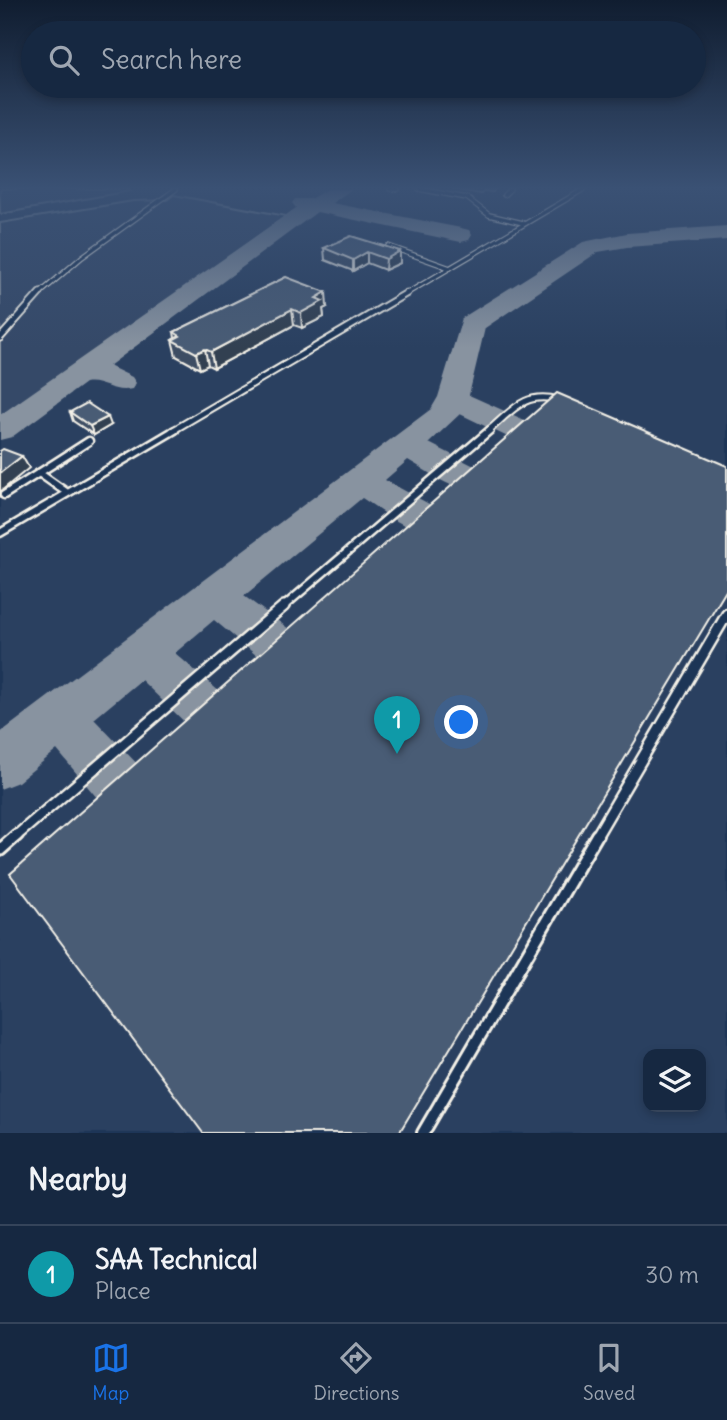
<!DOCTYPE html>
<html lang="en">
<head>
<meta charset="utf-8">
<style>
	:root { --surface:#162841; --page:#23344c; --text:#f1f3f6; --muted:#9ea6b1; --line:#35445a; --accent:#1a73e8 }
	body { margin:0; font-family:Delius,sans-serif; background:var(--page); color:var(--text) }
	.controls { position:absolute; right:21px; bottom:21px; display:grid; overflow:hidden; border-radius:14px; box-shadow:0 4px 10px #0003 }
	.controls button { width:63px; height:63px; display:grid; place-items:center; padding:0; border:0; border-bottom:2px solid var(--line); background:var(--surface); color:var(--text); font:35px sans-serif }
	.you { position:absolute; left:462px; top:723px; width:24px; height:24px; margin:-18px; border:5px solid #fff; border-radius:50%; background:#1a73e8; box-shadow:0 0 0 10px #1a73e833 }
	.badge { display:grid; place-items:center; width:46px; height:46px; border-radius:50%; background:var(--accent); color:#fff; font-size:23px; font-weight:700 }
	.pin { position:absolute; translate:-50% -58px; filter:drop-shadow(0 2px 4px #0008) }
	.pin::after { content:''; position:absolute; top:37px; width:24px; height:21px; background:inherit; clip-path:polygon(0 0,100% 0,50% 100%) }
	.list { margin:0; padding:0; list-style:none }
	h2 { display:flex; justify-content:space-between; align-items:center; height:91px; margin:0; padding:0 28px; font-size:30px }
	h2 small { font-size:23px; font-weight:400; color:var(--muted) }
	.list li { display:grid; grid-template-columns:46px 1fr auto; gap:21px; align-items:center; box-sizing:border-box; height:98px; padding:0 28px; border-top:2px solid var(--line) }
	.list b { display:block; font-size:26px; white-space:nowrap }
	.list p { margin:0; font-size:23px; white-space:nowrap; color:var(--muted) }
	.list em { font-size:23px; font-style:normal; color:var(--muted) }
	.icon { flex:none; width:38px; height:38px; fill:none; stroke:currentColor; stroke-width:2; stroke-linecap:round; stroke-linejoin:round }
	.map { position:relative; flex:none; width:727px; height:1133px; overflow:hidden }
	.search { position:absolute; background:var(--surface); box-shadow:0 4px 10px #0003; left:21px; right:21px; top:21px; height:77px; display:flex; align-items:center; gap:18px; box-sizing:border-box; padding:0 24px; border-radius:38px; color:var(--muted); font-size:26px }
	.sheet { height:189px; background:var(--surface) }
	nav { display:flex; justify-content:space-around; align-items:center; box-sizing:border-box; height:98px; border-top:2px solid var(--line); background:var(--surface); font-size:19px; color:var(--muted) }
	nav a { display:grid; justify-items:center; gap:4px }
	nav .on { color:var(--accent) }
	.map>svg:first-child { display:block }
</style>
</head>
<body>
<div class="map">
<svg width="727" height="1133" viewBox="0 0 727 1133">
	<rect width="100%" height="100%" fill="#1d3557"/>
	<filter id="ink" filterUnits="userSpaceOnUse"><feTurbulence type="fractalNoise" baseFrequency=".0143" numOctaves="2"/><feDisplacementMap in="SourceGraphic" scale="14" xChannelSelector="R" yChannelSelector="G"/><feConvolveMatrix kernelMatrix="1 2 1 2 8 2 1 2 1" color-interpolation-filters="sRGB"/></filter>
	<g filter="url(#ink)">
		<path fill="#2a4060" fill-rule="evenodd" d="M0 189H727V1133H0ZM648 1054H701V1107H648Z"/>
		<g fill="#354a67" stroke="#949ea8" stroke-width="2">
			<path d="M0 189H130V191L0 214Z"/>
			<path d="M174 195 286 216 0 420V223L133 201 167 200Z"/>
		</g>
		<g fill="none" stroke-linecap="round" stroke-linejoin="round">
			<g fill="#8893a0" fill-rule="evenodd">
				<path d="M327 189H352L332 203 461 228 469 230 472 235 469 240 461 242 317 212 109 366 132 377 136 383 132 389C113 394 102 380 85 383L12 437 0 440V415L296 208 292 203 295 199H310Z"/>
				<path d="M727 226V240L627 247 598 252 485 328 469 395 538 426 542 433 538 440 526 443 514 440 460 414 429 443 486 472 491 481 486 490C459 497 431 473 408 460L385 480 442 511 448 521 442 531C414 539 386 513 362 498L244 596 300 637 306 651 300 665 284 670 268 665 214 620 175 653 229 700 236 716 229 732 212 738 195 732 141 680 94 719 146 773 153 792 146 811 127 818 108 811 57 750 18 782 0 789V733L431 409 438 397 462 318 583 242 627 233Z"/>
			</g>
			<defs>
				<g id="lane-far4">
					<path d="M390 189H398"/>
					<path d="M419 189 467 198 489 215 523 223"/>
					<path d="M504 195 510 189"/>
					<path d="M388 246 450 268"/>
					<path d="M38 295 82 257 176 189"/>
					<path d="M404 295 584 189"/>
				</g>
				<g id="lane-far3">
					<path d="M0 338 40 293"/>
					<path d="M172 431 407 293"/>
					<path d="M488 431C513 410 524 391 559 400"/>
				</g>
				<g id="lane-far2">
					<path d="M66 492 39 473 89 441"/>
					<path d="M4 495 39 473"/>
					<path d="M0 533 175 430"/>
					<path d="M282 608 490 430"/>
				</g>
				<g id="lane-far1">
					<path d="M15 837 284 606"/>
					<path d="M596 837 727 614"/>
				</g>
				<g id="lane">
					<path d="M0 850 17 835"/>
					<path d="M423 1133 597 835"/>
				</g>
			</defs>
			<use href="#lane-far4" stroke="#f4f1e8" stroke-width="6"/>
			<use href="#lane-far3" stroke="#f4f1e8" stroke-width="9"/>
			<use href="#lane-far2" stroke="#f4f1e8" stroke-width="11"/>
			<use href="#lane-far1" stroke="#f4f1e8" stroke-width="14"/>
			<use href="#lane" stroke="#f4f1e8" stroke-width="16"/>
			<use href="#lane-far4" stroke="#1d3557" stroke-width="3.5"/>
			<use href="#lane-far3" stroke="#1d3557" stroke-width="5"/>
			<use href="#lane-far2" stroke="#1d3557" stroke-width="6"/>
			<use href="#lane-far1" stroke="#1d3557" stroke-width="9"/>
			<use href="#lane" stroke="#1d3557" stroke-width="10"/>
		</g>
		<g fill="#3e4e64" stroke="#f4f1e8" stroke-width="2">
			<path d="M453 189H495L493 192 484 191 481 194Z"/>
			<path d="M324 248 400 251V263L385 270 367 263 353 271 325 260Z"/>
			<path d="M286 277 327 307 323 309 324 317 302 328 294 325 214 368 208 365 200 369 176 356 172 340 175 338 174 332Z"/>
			<path d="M70 412 111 425 94 435 73 421Z"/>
		</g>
		<g fill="#324051" stroke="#f4f1e8" stroke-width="2">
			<path d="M400 251V263L385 270 386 259Z"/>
			<path d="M367 252V263L353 271V260Z"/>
			<path d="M326 292 327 307 323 309 324 317 302 328 301 313 316 298Z"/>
			<path d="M292 309 294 325 214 368 211 352Z"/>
			<path d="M205 349 208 365 200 369 196 353Z"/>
			<path d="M108 417 111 425 94 435 90 426Z"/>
			<path d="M22 456 29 468 0 492V473Z"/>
		</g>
		<g fill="#485b74" stroke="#f4f1e8" stroke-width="2">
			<path d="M351 236 400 251 386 259 367 252 353 260 324 248Z"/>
			<path d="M286 277 326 292 316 298 323 301 301 313 292 309 211 352 205 349 196 353 172 340 180 336 174 332Z"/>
			<path d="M557 393 727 466V589L399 1133H203L10 874Z"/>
			<path d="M87 403 108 417 90 426 70 412Z"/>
			<path d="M3 449 22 456 0 473V451Z"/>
		</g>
	</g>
	<linearGradient id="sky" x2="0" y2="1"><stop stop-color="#101d30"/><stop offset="0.54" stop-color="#3a5174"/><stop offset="1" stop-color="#3a5174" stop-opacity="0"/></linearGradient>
	<rect width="727" height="348" fill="url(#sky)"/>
</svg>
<div class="controls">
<button><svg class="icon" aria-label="layers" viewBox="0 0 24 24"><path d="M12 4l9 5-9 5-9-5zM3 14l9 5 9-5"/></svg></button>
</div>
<div class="you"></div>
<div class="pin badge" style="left:397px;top:754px;background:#0f9aa8">1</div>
<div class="search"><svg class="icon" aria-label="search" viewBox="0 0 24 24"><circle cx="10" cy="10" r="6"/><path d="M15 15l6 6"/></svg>Search here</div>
</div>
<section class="sheet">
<h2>Nearby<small></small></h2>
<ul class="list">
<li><span class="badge" style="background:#0f9aa8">1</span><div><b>SAA Technical</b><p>Place</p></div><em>30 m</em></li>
</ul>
</section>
<nav>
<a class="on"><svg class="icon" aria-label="map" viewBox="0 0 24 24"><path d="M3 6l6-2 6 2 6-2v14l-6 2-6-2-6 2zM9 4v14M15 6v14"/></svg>Map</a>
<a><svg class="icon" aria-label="directions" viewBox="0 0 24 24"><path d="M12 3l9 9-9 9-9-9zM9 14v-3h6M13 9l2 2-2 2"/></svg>Directions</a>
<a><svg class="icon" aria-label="saved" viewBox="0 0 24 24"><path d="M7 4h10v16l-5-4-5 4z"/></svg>Saved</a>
</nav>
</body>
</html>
